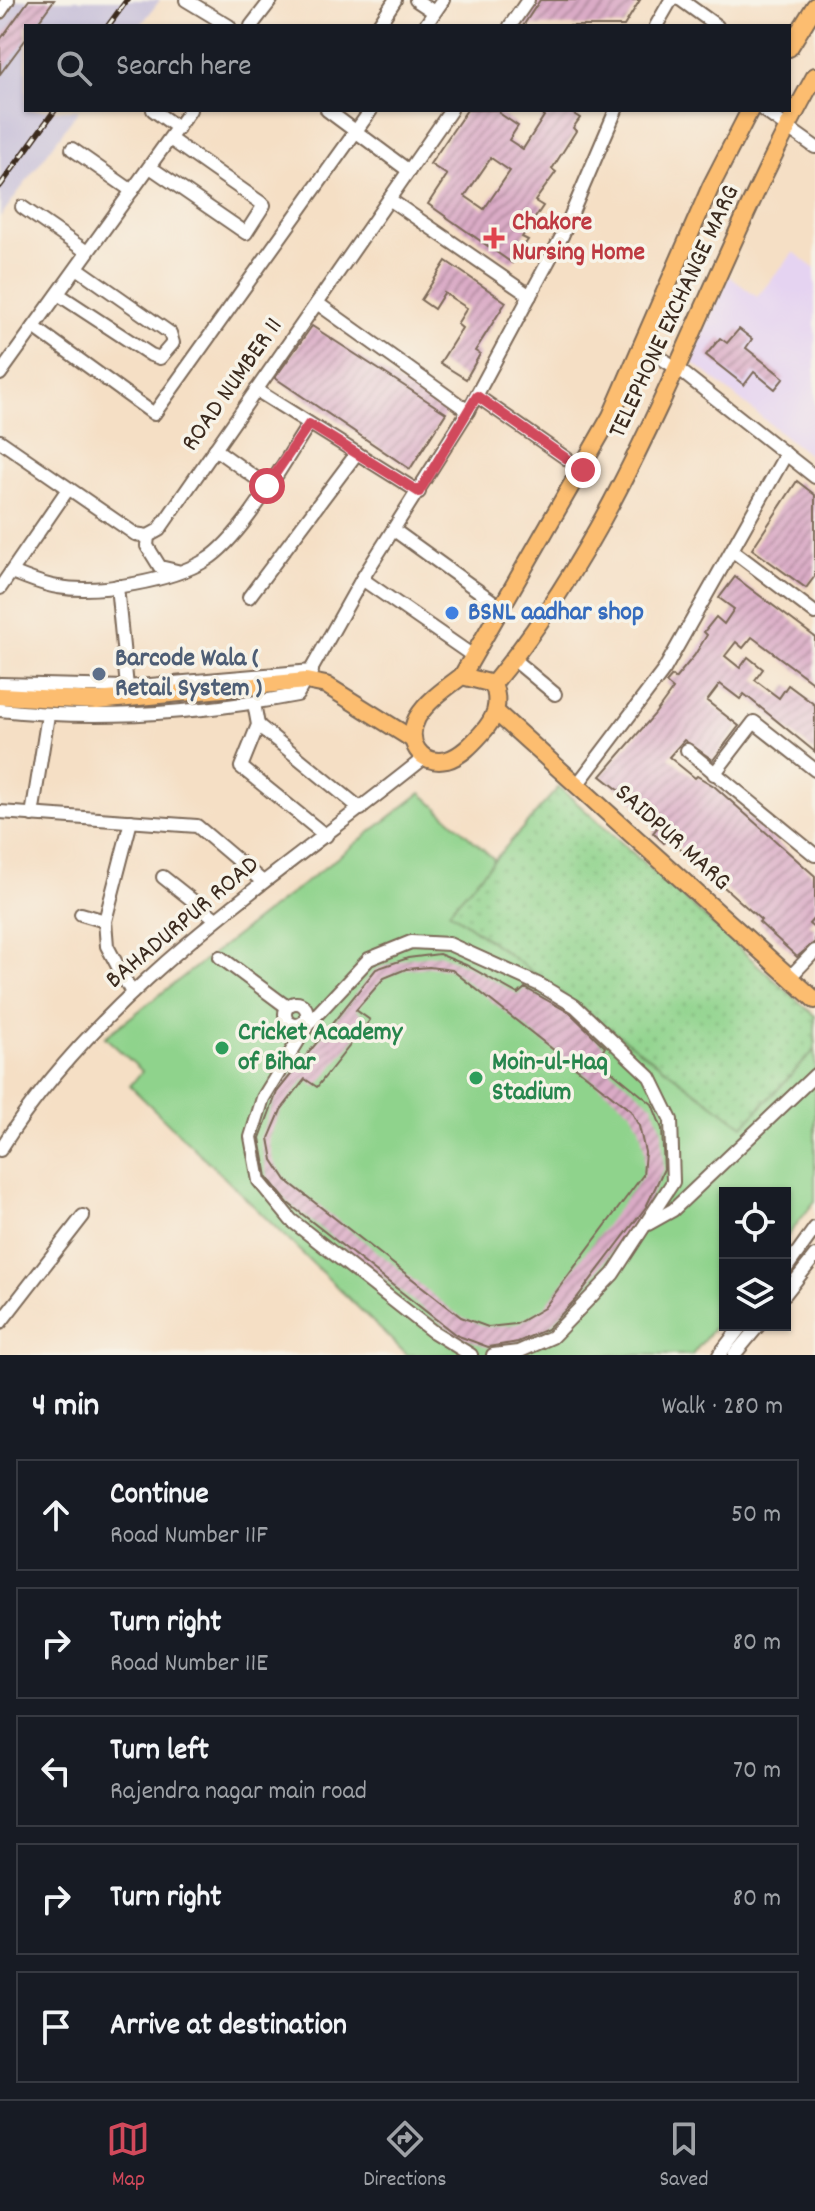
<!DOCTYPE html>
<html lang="en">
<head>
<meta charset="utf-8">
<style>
	:root { --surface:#171b24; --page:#242831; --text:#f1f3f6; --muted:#9ea1a6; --line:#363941; --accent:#d1495b }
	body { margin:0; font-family:Dekko,sans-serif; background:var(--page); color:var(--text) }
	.controls { position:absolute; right:24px; bottom:24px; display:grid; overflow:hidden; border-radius:0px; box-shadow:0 2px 6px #0004 }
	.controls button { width:72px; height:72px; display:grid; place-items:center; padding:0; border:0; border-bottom:2px solid var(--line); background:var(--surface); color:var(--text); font:40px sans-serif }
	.stop { position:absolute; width:24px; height:24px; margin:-18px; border:6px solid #d1495b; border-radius:50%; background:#fff }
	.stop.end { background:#d1495b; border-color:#fff; box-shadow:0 2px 8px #0008 }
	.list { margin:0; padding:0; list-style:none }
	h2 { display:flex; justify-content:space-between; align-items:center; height:104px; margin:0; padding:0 32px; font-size:34px }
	h2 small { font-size:26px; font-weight:400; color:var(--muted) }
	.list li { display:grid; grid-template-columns:52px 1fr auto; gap:24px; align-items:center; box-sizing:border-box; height:112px; margin:0 16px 16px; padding:0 16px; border:2px solid var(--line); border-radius:0px }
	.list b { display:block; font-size:30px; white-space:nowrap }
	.list p { margin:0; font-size:26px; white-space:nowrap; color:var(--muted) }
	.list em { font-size:26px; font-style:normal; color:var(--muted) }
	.icon { flex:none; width:44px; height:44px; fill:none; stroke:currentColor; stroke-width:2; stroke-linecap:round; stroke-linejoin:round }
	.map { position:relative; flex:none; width:815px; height:1355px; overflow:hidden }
	.search { position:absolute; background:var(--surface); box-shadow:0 2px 6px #0004; left:24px; right:24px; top:24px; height:88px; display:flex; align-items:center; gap:20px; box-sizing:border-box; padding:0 28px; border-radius:0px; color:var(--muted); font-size:30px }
	.sheet { height:744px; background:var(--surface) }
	nav { display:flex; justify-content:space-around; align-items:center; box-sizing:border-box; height:112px; border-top:2px solid var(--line); background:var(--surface); font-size:22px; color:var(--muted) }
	nav a { display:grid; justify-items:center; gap:4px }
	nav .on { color:var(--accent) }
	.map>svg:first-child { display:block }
</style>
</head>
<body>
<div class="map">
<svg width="815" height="1355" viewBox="0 0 815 1355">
	<defs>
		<pattern id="park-dots" width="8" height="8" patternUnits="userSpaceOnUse" patternTransform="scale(2)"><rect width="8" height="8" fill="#8fd38c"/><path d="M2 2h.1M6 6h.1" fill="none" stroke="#7cb578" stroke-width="1.8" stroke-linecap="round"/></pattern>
		<pattern id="building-hatch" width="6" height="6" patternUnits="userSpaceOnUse" patternTransform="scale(2)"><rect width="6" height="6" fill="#daabc6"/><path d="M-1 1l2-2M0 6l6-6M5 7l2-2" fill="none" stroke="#b28ba0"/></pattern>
	</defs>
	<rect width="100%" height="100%" fill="#f7f3e8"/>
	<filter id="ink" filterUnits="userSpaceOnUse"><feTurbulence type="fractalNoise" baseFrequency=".0125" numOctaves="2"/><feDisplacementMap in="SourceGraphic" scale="16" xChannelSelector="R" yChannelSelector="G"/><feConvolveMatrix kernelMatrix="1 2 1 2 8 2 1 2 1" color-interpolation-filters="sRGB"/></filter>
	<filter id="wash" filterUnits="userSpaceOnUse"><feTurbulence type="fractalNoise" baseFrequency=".006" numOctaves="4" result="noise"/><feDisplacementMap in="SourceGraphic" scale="32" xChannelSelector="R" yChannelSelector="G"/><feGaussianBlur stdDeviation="1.8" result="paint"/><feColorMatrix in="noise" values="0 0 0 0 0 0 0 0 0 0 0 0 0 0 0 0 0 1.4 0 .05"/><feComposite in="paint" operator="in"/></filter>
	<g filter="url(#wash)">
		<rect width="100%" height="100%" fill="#f5dfc5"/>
		<path fill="#e5d3f1" d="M794 252 815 269V460L690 360 729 276 757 297Z"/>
		<path fill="#c7c0d9" d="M0 0H160L140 26H26V110H79L0 217Z"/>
		<path fill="#8fd38c" stroke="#657e55" stroke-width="2" d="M421 793 495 860 815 1016V1201L785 1239V1193H725V1314L692 1355H407L130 1086 142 1071 105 1037Z"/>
		<path fill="url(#park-dots)" stroke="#657e55" stroke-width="2" d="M559 787 815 1016V1050L743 1126 449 911Z"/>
		<g id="blocks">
			<g fill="url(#building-hatch)" fill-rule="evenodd">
				<path d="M29 0H54L35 26H26V39L0 74V40Z"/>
				<path d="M540 0H640L624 26H523Z"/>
				<path d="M467 110H501L499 113 518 126 509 140 523 149 544 116 535 110H567L580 118 573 128 576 131 552 169 556 172 535 201 543 206 522 237 528 240 512 263 428 204 447 175 430 164ZM491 158 510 171 484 209 465 196Z"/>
				<path d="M446 261 506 302 475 351 480 354 466 379 440 363 462 328 457 324 467 308 444 293 434 309 421 300Z"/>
				<path d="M312 326 446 413 410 469 275 378Z"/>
				<path d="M739 329 752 339 746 348 784 378 775 389 754 372 744 385 706 355 720 338 727 343Z"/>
				<path d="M797 481 815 495V576L806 588 752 549Z"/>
				<path d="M735 577 815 637V684L752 637 743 648 736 642 725 656 740 668 748 657 763 669 755 680 779 698 788 685 815 705V752L744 694 740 699 720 684 707 701 739 726 713 760 684 740 669 757 695 778 697 776 714 786 815 876V917L809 924 815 929V942L797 957 759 922 761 920 687 854 669 838 664 843 653 833 657 828 641 814 644 810 601 776 654 715 673 689 666 683 672 676 675 679 694 656 707 635 704 632 716 617 724 624 734 609 719 598Z"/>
				<path d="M439 954 466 965 518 994 525 988 570 1013 605 1047 598 1060 652 1104 662 1129 664 1169 646 1207 576 1299 547 1329 518 1342 488 1347 456 1335 288 1203 267 1177 260 1138 277 1092 376 969 408 958ZM429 967 452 970 631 1111 639 1126 645 1152 643 1175 544 1308 516 1324 488 1327 461 1317 286 1180 273 1160 269 1138 281 1110 305 1079 317 1087 370 1020 356 1010 384 978 406 969Z"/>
			</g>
		</g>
	</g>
	<g filter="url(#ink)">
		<use href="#blocks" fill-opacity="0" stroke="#7c6958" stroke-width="2"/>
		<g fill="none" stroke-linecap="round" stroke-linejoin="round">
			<defs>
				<g id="minor">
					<path d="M186 0 229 26"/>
					<path d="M416 0 434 12"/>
					<path d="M681 0 717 26"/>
					<path d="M0 12 8 0"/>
					<path d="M251 26 271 0"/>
					<path d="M378 26 395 0"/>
					<path d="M425 26 443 0"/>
					<path d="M510 26 528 0"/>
					<path d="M656 26 671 0"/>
					<path d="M153 110 178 128"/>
					<path d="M327 110 409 171"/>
					<path d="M763 110 815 147"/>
					<path d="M72 149 132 191"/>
					<path d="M150 167 246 233 264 205 170 139"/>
					<path d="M389 199 530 296"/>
					<path d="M22 207 87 252"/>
					<path d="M58 294 151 355 160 358 173 343 170 333 77 268"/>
					<path d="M317 303 468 411"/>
					<path d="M34 327 154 414 371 110"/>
					<path d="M642 346 678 369 815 477"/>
					<path d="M0 374 190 110"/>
					<path d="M256 390 419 492"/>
					<path d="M477 396 583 470"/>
					<path d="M0 441 135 534 148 536 159 530 451 110"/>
					<path d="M215 449 267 486"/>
					<path d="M394 530 502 608"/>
					<path d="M148 536 147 546 160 567 177 571"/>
					<path d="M733 551 815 613"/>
					<path d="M11 572C26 577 42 585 58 587 98 594 171 581 206 560 242 538 285 460 309 424"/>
					<path d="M362 579 473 656"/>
					<path d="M117 586 127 687"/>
					<path d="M0 588 68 489"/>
					<path d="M249 597 357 453"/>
					<path d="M513 659 555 694"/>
					<path d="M0 684 127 687 312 671"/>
					<path d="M254 703 258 725 241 767 326 836"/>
					<path d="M0 710C101 721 197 714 297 695L362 579 468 411 562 236 616 110"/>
					<path d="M258 725 361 809"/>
					<path d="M687 750 815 855"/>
					<path d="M714 774 754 722 815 770"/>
					<path d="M577 785 664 670 786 454"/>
					<path d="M0 812 197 826 263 882"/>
					<path d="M32 815 48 715"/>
					<path d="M131 821 105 921 107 946 132 993"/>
					<path d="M163 877 216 919"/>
					<path d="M81 914 105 921"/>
					<path d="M220 957 287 1007"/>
					<path d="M790 977 815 951"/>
					<circle cx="296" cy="1014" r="11"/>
					<path d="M0 1150C104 985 274 879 424 758"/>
					<path d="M648 1224 673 1210 815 1075"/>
					<path d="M785 1270 815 1228"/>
					<path d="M785 1294 815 1256"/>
					<path d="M0 1323 83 1216"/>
					<path d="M471 1355 432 1331 291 1220 259 1181 251 1137 263 1098 309 1023 369 959 411 942 449 944 540 985 575 1006 650 1077 671 1120 673 1182 613 1274 552 1337 518 1352 493 1355"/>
					<path d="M719 1355 742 1325"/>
					<path d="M734 1355 759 1325"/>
				</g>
				<g id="major">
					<path d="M789 48 815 6"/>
					<path d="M462 676 611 416 711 186 750 110"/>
					<path d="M462 676 493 684C501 704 495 719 481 734 472 744 461 756 447 760 420 766 405 741 417 718 427 701 446 688 462 676Z"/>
					<path d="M493 684C641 505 703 277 815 76"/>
					<path d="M0 696 97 701 306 681 326 685 412 739"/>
					<path d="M496 712 815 1000"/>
				</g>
			</defs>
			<use href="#minor" stroke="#7c6958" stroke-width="16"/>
			<use href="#major" stroke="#7c6958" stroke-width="20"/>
			<use href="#minor" stroke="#fff" stroke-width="12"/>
			<use href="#major" stroke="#fcbd6f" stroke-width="16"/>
			<defs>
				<g id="rail">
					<path d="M108 26 127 0"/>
					<path d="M0 186 55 110"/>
				</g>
			</defs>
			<use href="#rail" stroke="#3b2a1e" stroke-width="6"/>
			<use href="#rail" stroke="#f7f3e8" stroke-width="3" stroke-dasharray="9" stroke-linecap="butt"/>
		</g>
	</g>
	<g fill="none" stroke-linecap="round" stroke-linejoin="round" filter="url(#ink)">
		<path stroke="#d1495b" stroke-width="10" d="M267 486 309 424 419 492 477 396 583 470"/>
	</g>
	<path fill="#e0444e" stroke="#f7f3e8" stroke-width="3" d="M490 226h8v8h8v8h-8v8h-8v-8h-8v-8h8z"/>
	<circle fill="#3f7fe0" stroke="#f7f3e8" stroke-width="3" cx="452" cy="613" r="8"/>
	<circle fill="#5c6f8a" stroke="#f7f3e8" stroke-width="3" cx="99" cy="674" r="8"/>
	<g fill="#2e9e5b" stroke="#f7f3e8" stroke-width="3">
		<circle cx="222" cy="1048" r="8"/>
		<circle cx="476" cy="1078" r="8"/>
	</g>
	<g text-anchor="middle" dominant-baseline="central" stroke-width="7" stroke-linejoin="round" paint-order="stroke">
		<g font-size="26" font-weight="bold" fill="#be3a42" stroke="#f7f3e8" text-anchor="start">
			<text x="512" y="223">Chakore<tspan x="512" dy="30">Nursing Home</tspan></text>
		</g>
		<g font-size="26" fill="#3b2a1e" stroke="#f7f3e8">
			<text transform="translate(675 312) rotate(-65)">TELEPHONE EXCHANGE MARG</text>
			<text transform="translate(233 385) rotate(-55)">ROAD NUMBER 11</text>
			<text transform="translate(672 838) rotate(42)">SAIDPUR MARG</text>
			<text transform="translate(183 923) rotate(-40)">BAHADURPUR ROAD</text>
		</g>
		<g font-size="26" font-weight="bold" fill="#366cbe" stroke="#f7f3e8" text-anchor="start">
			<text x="468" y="613">BSNL aadhar shop</text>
		</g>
		<g font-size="26" font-weight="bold" fill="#4e5e75" stroke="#f7f3e8" text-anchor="start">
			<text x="115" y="659">Barcode Wala (<tspan x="115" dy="30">Retail System )</tspan></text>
		</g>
		<g font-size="26" font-weight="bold" fill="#27864d" stroke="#f7f3e8" text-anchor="start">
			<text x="238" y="1033">Cricket Academy<tspan x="238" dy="30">of Bihar</tspan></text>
			<text x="492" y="1063">Moin-ul-Haq<tspan x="492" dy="30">Stadium</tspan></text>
		</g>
	</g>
</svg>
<div class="controls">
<button><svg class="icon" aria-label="locate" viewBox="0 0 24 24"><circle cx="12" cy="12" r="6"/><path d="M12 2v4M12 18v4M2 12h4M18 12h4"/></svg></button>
<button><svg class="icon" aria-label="layers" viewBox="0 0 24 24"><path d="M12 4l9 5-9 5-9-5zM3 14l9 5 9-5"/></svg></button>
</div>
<div class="stop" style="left:267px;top:486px"></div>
<div class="stop end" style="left:583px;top:470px"></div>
<div class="search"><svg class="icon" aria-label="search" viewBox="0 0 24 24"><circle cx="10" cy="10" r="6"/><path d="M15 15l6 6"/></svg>Search here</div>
</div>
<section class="sheet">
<h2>4 min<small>Walk · 280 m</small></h2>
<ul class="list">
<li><svg class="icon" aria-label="ahead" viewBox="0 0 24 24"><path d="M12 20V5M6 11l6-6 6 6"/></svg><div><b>Continue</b><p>Road Number 11F</p></div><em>50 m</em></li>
<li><svg class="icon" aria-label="right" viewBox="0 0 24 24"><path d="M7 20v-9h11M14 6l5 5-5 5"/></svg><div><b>Turn right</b><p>Road Number 11E</p></div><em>80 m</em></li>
<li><svg class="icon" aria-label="left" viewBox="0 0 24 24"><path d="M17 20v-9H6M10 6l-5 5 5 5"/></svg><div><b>Turn left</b><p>Rajendra nagar main road</p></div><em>70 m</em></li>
<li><svg class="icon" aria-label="right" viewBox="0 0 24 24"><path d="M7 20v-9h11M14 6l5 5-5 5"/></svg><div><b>Turn right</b></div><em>80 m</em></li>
<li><svg class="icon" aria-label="arrive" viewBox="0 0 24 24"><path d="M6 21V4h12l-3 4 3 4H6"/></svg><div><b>Arrive at destination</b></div></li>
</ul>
</section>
<nav>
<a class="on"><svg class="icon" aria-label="map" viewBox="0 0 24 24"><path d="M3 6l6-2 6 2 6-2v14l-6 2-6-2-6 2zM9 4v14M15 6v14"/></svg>Map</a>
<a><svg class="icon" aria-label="directions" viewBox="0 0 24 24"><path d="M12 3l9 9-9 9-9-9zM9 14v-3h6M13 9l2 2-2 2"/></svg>Directions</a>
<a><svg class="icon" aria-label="saved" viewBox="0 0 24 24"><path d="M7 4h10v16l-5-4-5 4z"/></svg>Saved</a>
</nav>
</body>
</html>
